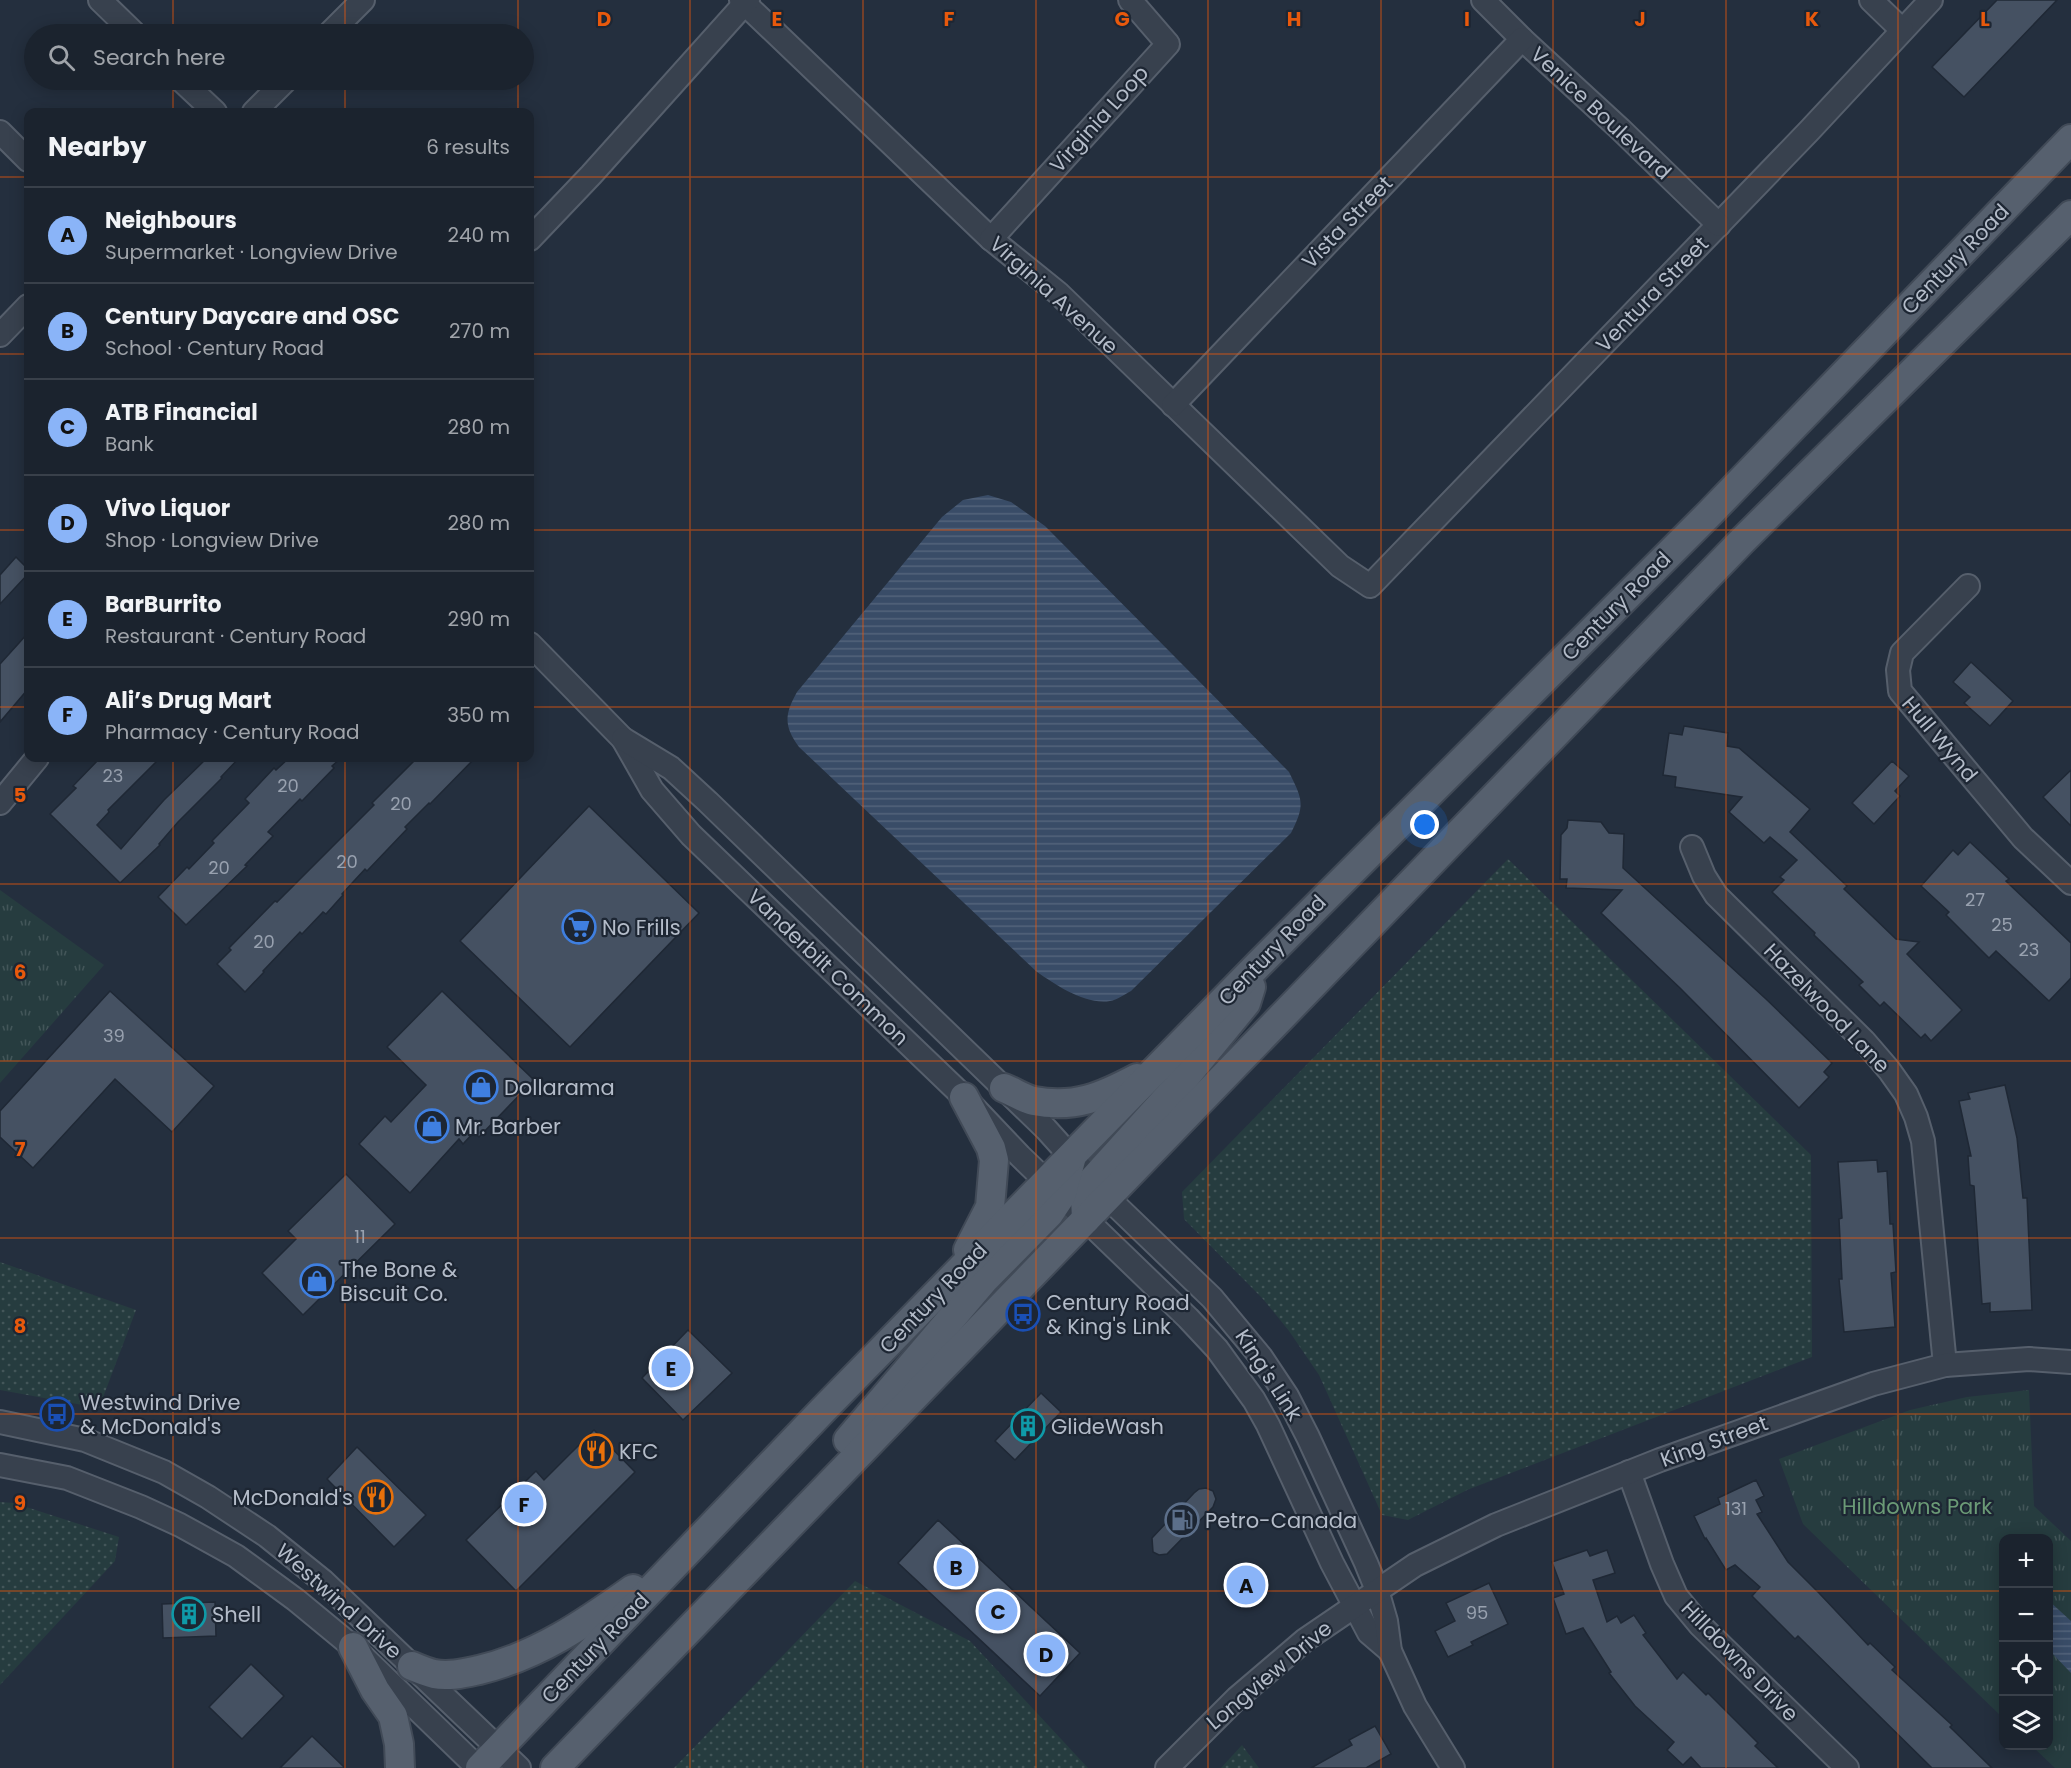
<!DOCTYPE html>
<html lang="en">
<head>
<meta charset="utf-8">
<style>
	:root { --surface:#1b232e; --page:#242b36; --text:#f1f3f6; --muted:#a0a4aa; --line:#39404a; --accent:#8ab4f8 }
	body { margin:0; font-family:Poppins,sans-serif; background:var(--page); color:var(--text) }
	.controls { position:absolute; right:18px; bottom:18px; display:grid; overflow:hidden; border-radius:12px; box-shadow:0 3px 15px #0003 }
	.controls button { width:54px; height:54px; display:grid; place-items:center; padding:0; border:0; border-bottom:2px solid var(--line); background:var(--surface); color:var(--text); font:30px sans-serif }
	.you { position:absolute; left:1425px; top:825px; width:21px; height:21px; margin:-15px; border:4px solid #fff; border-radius:50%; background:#1a73e8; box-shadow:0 0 0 9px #1a73e833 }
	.badge { display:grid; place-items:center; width:39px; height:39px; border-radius:50%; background:var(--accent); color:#111; font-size:20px; font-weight:700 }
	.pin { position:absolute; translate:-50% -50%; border:3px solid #fff; box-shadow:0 2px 6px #0006 }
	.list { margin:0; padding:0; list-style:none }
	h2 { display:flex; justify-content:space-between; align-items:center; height:78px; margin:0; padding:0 24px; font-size:26px }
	h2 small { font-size:20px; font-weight:400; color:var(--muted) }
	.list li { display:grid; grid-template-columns:39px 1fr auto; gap:18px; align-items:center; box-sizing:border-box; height:96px; padding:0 24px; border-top:2px solid var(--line) }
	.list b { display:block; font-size:22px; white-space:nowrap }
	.list p { margin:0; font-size:20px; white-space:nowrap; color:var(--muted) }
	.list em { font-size:20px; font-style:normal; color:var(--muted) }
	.icon { flex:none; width:33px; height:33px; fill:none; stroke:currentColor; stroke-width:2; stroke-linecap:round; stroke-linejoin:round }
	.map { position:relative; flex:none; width:2071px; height:1768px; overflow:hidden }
	.search { position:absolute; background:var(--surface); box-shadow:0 3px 15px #0003; left:24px; top:24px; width:510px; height:66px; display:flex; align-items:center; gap:15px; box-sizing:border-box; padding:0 21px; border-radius:33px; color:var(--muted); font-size:22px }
	.panel { position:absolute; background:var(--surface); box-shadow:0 3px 15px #0003; left:24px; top:108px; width:510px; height:654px; border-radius:12px }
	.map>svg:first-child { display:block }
</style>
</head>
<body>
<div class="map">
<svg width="2071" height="1768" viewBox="0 0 2071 1768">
	<defs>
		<pattern id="grass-dots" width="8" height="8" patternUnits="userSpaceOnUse" patternTransform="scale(1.5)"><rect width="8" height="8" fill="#263c3f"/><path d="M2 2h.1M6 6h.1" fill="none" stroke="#435659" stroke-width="1.8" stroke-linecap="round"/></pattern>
		<pattern id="park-tufts" width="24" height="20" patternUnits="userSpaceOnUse" patternTransform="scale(1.5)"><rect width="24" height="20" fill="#263c3f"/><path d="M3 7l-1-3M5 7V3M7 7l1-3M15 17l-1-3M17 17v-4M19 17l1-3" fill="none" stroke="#435659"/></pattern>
		<pattern id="water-rules" width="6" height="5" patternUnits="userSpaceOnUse" patternTransform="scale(1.5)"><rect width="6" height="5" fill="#394c67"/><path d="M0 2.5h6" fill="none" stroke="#53647b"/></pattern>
	</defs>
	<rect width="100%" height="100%" fill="#242f3e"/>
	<g fill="url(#grass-dots)">
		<path d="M1508 859 1811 1155 1812 1357 1467 1490 1408 1520 1382 1515 1319 1375 1289 1331 1263 1299 1184 1219 1182 1192Z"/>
		<path d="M0 1262 136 1310 99 1408 0 1390Z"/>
		<path d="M0 1502 14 1503 119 1537 115 1561 0 1685Z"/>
		<path d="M855 1581 970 1641 1088 1768H674Z"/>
		<path d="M1242 1745 1259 1768H1221Z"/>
	</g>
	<g fill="url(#park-tufts)">
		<path d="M0 890 104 965 0 1083Z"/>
		<path d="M2029 1390 2034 1506 2071 1541V1768H2055L2032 1746H2048V1538H2004L2003 1718 1803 1524 1779 1459 1910 1410 1967 1397Z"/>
	</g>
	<g fill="url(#water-rules)">
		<path d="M988 495 1011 502 1045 526 1289 772C1302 799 1306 804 1291 833L1131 991C1125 994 1117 1000 1110 1001 1085 1005 1056 985 1037 972L799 747C783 725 785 714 797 692L942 517 963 500Z"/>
		<path d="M2048 1600 2071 1621V1673L2049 1650Z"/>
	</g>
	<g fill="#455162" stroke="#1f2835" stroke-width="1.5">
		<path d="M1997 0H2057L1964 97 1932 67Z"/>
		<path d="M16 557 28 569V574L0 604V575Z"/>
		<path d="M28 633V689L0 722V664Z"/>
		<path d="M1971 662 2013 701 1990 726 1964 703 1970 697 1953 682Z"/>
		<path d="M1684 726 1728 733 1727 746 1739 748 1810 809 1790 832 1847 886 1844 889 1896 939 1919 942 1907 954 1962 1010 1931 1041 1925 1034 1921 1038 1884 1002 1880 1006 1859 985 1863 982 1814 935 1815 933 1772 892 1784 880 1780 877 1797 860 1770 837 1764 843 1729 812 1742 797 1675 787 1676 777 1663 775 1669 733 1682 735Z"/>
		<path d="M100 758H160L108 810 109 812 97 825 121 849 164 800 207 758H239L221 777 222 778 178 822 159 844 160 845 120 883 50 814 76 788 73 786Z"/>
		<path d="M289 758H341L332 766 334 768 302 801 300 799 268 832 273 836 245 865 247 866 186 925 158 897 187 867 189 869 214 843 212 841 249 803 245 799 274 768 276 770Z"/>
		<path d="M417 758H475L430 804 429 803 405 827 407 829 367 871 365 869 342 894 343 895 326 914 323 912 302 934 300 932 263 971 264 972 245 992 217 964 231 950 229 948 275 901 277 902 374 805 372 803Z"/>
		<path d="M1892 761 1909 776 1895 791 1900 796 1874 824 1852 803Z"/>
		<path d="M2071 770V826L2043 797Z"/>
		<path d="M589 806 699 913 570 1047 460 941Z"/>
		<path d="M1568 820 1601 822 1609 833 1624 834 1623 868 1766 999 1832 1063 1824 1072 1829 1077 1799 1108 1680 988 1601 913 1622 890 1566 888 1567 879H1560L1561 835 1567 828Z"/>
		<path d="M1970 842 2009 879 2006 881 2071 943V978L2049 1001 1996 951 1989 958 1946 915 1949 912 1921 886 1953 850 1958 855Z"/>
		<path d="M110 991 214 1086 172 1132 115 1079 33 1168 0 1137V1111Z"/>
		<path d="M442 991 534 1080 479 1137 474 1132 463 1144 459 1139 410 1193 359 1144 385 1116 391 1122 426 1085 387 1047Z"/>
		<path d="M2005 1085 2017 1138 2023 1198H2027L2032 1310 1990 1312V1303L1982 1304 1974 1186 1970 1185 1968 1156H1971L1959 1101 1970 1099 1968 1093Z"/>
		<path d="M1877 1160 1878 1172 1887 1171 1890 1224H1893L1896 1272 1891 1273 1895 1327 1844 1332 1839 1279H1842L1839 1219 1842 1218 1838 1162Z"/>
		<path d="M346 1174 395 1224 303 1315 262 1273 296 1239 288 1231Z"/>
		<path d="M688 1330 732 1373 683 1420 642 1378Z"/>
		<path d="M1041 1393 1061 1412 1015 1460 995 1441Z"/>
		<path d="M594 1430 635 1472 516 1591 466 1540 536 1471 544 1480Z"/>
		<path d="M357 1447 426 1515 394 1547 327 1479Z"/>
		<path d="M1756 1480 1764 1496 1756 1500 1762 1512 1757 1514 1788 1562 1819 1593 1868 1645 1870 1643 1895 1667 1892 1670 1952 1725 1950 1727 1992 1768H1932L1798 1636 1795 1639 1752 1596 1760 1587 1735 1565 1726 1570 1706 1538 1705 1539 1694 1516 1720 1504 1718 1498Z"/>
		<path d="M1206 1488 1213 1491 1216 1499 1213 1507 1167 1554 1159 1555 1153 1552 1152 1538 1194 1493 1199 1489Z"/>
		<path d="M938 1520 1080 1653 1040 1696 898 1563Z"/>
		<path d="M1587 1550 1590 1556 1607 1550 1615 1573 1593 1580 1607 1622 1617 1616 1621 1623 1634 1615 1646 1633 1643 1635 1677 1679 1683 1672 1706 1695 1708 1693 1758 1743 1755 1746 1778 1768H1701L1691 1757 1683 1765 1667 1750 1674 1742 1635 1706 1609 1673 1611 1672 1583 1628 1566 1634 1553 1598 1564 1594 1552 1562Z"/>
		<path d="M1489 1583 1508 1624 1471 1642 1473 1645 1448 1657 1435 1631 1455 1621 1446 1603Z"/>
		<path d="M215 1602 216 1636 163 1638 162 1604Z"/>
		<path d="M251 1664 284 1696 242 1739 209 1707Z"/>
		<path d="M1375 1726 1391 1754 1366 1768H1311L1352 1745 1349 1740Z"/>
		<path d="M312 1736 345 1768H280Z"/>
	</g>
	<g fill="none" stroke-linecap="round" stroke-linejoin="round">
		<defs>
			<g id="minor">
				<path d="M100 0 135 34"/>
				<path d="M741 0 991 239 1058 293 1340 566 1370 586 1809 131 1931 0"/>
				<path d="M1483 0 1522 39 1620 129 1719 225"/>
				<path d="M1871 0 1902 30"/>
				<path d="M329 34 363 0"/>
				<path d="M181 80 215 112"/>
				<path d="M254 112 286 80"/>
				<path d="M0 132 28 160"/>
				<path d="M530 239 591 175 748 0"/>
				<path d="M991 239 1168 44 1130 0"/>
				<path d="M0 335 28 306"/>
				<path d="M1173 405 1522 39"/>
				<path d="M1968 586 1902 653 1898 670 1900 691 2023 838 2071 883"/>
				<path d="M530 644 623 739 652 790 691 835 964 1097 1020 1156 1188 1318 1217 1349 1254 1400 1268 1425 1332 1563 1369 1633 1390 1651"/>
				<path d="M623 739 671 768 708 802 1046 1129 1108 1198 1212 1298 1261 1357 1287 1396 1308 1437 1366 1563 1377 1590 1386 1621 1390 1651 1415 1706 1453 1768"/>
				<path d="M0 803 37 758"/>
				<path d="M1692 847 1704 876 1716 895 1864 1041 1889 1070 1906 1094 1916 1117 1923 1141 1945 1365"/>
				<path d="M0 1422 85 1440 164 1472 208 1497 267 1536 323 1581 519 1768"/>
				<path d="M0 1465 67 1478 141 1507 180 1525 236 1556 296 1600 353 1647 478 1768"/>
				<path d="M1629 1472 1662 1564 1676 1596 1700 1625 1847 1768"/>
				<path d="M1167 1768 1237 1698 1305 1640 1415 1565 1496 1525 1660 1460 1873 1384 1945 1365 2029 1359 2071 1362"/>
			</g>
			<g id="major">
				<path d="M1004 1088C1014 1092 1024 1099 1034 1101 1075 1109 1103 1096 1137 1078"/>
				<path d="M964 1097 991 1148 994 1160 990 1207 968 1250"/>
				<path d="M1086 1219 1085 1198 1092 1181 1178 1086 1246 1003 1251 987"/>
				<path d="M848 1440 984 1280 1049 1214 1061 1196 1071 1160"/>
				<path d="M353 1647 375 1690 393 1716 399 1744 400 1768"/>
				<path d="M412 1666C419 1669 426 1672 434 1674 449 1677 465 1673 479 1670 538 1656 585 1623 633 1589"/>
				<path d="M480 1768 822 1411 1259 964 1710 513 2071 139"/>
				<path d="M555 1768 1742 541 2071 215"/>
			</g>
		</defs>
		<use href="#minor" stroke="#565f6c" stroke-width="26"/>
		<use href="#major" stroke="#414a57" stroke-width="32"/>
		<use href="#minor" stroke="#38414e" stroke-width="22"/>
		<use href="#major" stroke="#56606e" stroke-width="28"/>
	</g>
	<path fill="none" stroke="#e8590c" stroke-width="1.5" stroke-opacity="0.55" d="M173 0V34M345 0V34M518 0V34M690 0V1768M863 0V1768M1036 0V1768M1208 0V1768M1381 0V1768M1553 0V1768M1726 0V1768M1898 0V1768M173 80V112M345 80V112M518 80V112M0 177H28M530 177H2071M0 354H28M530 354H2071M0 530H28M530 530H2071M0 707H28M530 707H2071M173 758V1768M345 758V1768M518 758V1768M0 884H2071M0 1061H2071M0 1238H2071M0 1414H2071M0 1591H2004M2048 1591H2071"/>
	<defs>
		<symbol id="supermarket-ring" viewBox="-11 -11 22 22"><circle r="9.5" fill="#1d2633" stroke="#3f7fe0" stroke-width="1.5"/><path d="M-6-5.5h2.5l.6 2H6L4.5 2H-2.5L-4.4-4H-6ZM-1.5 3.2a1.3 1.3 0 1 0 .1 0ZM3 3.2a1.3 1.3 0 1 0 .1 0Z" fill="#3f7fe0"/></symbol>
		<symbol id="shop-ring" viewBox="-11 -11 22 22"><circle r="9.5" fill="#1d2633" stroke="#3f7fe0" stroke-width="1.5"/><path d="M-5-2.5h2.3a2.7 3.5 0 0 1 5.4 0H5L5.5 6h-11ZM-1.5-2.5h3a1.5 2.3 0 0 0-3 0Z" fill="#3f7fe0"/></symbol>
		<symbol id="bus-ring" viewBox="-11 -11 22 22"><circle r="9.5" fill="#1d2633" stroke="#1a4fb4" stroke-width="1.5"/><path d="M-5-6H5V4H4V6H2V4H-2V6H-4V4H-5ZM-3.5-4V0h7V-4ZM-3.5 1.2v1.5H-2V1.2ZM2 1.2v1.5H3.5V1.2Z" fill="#1a4fb4"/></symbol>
		<symbol id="building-ring" viewBox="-11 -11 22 22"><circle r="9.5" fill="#1d2633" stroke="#0f9aa8" stroke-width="1.5"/><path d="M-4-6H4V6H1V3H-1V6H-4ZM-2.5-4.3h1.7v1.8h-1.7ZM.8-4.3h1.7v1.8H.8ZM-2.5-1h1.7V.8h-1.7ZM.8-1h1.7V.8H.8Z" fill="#0f9aa8"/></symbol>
		<symbol id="restaurant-ring" viewBox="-11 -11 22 22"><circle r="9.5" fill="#1d2633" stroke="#e8710a" stroke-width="1.5"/><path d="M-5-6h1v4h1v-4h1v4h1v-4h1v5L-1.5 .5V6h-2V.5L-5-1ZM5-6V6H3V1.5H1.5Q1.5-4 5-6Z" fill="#e8710a"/></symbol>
		<symbol id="fuel-ring" viewBox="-11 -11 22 22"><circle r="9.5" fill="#1d2633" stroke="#5c6f8a" stroke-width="1.5"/><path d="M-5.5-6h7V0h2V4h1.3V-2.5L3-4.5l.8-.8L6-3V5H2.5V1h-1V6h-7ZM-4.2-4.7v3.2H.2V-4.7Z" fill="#5c6f8a"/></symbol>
	</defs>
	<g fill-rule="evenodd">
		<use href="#supermarket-ring" x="560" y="908" width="38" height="38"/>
		<use href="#shop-ring" x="462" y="1068" width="38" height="38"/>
		<use href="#shop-ring" x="413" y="1107" width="38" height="38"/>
		<use href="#shop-ring" x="298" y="1262" width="38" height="38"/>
		<use href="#bus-ring" x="1004" y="1295" width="38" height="38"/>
		<use href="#bus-ring" x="38" y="1395" width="38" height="38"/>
		<use href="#building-ring" x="1009" y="1407" width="38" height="38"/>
		<use href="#restaurant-ring" x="577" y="1432" width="38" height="38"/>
		<use href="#restaurant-ring" x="357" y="1478" width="38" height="38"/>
		<use href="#fuel-ring" x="1163" y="1501" width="38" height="38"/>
		<use href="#building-ring" x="170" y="1595" width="38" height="38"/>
	</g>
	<g text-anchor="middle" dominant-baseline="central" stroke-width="4.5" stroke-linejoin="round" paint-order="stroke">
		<g font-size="18" fill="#98a1af">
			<text x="113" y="775">23</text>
			<text x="288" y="785">20</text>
			<text x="401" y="803">20</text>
			<text x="347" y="861">20</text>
			<text x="219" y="867">20</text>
			<text x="1975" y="899">27</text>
			<text x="2002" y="924">25</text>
			<text x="264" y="941">20</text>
			<text x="2029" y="949">23</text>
			<text x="114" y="1035">39</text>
			<text x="360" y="1236">11</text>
			<text x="1736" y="1508">131</text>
			<text x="1477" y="1612">95</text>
		</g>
		<g font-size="21" fill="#b4bcc9" stroke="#1d2633">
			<text transform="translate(1601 113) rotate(43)">Venice Boulevard</text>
			<text transform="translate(1099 119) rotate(-48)">Virginia Loop</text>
			<text transform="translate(1347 222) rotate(-46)">Vista Street</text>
			<text transform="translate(1955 259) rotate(-46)">Century Road</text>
			<text transform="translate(1652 294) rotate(-46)">Ventura Street</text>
			<text transform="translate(1054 295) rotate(42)">Virginia Avenue</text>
			<text transform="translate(1616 606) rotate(-45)">Century Road</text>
			<text transform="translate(1940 739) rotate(50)">Hull Wynd</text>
			<text transform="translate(1272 950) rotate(-46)">Century Road</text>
			<text transform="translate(828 967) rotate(44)">Vanderbilt Common</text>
			<text transform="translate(1827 1008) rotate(46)">Hazelwood Lane</text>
			<text transform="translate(933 1298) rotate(-46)">Century Road</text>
			<text transform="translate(1269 1375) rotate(57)">King's Link</text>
			<text transform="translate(1714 1441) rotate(-20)">King Street</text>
			<text transform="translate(339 1601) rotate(42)">Westwind Drive</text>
			<text transform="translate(595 1648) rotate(-46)">Century Road</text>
			<text transform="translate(1740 1661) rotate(46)">Hilldowns Drive</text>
			<text transform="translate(1269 1675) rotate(-40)">Longview Drive</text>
		</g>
		<g font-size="21" fill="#b4bcc9" stroke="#1d2633" text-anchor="start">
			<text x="602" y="927">No Frills</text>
			<text x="504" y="1087">Dollarama</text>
			<text x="455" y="1126">Mr. Barber</text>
			<text x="340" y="1269">The Bone &amp;<tspan x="340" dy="24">Biscuit Co.</tspan></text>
			<text x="1046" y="1302">Century Road<tspan x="1046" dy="24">&amp; King's Link</tspan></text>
			<text x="80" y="1402">Westwind Drive<tspan x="80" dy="24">&amp; McDonald's</tspan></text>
			<text x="1051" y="1426">GlideWash</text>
			<text x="619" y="1451">KFC</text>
			<text x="353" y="1497" text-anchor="end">McDonald's</text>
			<text x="1205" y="1520">Petro-Canada</text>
			<text x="212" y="1614">Shell</text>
		</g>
		<g font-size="21" fill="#6b9a76" stroke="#1d2633">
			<text x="1917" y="1506">Hilldowns Park</text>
		</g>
	</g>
	<g font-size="20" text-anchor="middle" font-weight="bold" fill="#e8590c" stroke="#1d2633" stroke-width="4.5" stroke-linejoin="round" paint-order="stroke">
		<text x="604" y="26">D</text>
		<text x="777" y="26">E</text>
		<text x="949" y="26">F</text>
		<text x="1122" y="26">G</text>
		<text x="1294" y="26">H</text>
		<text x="1467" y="26">I</text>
		<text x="1640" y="26">J</text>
		<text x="1812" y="26">K</text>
		<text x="1985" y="26">L</text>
		<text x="20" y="802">5</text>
		<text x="20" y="979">6</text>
		<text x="20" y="1156">7</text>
		<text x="20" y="1333">8</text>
		<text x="20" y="1510">9</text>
	</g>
</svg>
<div class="controls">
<button>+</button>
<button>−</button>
<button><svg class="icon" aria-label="locate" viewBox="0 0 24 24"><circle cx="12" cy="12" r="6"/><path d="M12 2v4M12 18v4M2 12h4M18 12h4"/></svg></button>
<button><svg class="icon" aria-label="layers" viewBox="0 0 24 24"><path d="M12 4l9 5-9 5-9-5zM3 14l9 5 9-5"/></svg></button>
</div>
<div class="you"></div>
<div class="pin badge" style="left:1246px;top:1585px">A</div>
<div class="pin badge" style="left:956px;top:1567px">B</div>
<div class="pin badge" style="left:998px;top:1611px">C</div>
<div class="pin badge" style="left:1046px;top:1654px">D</div>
<div class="pin badge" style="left:671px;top:1368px">E</div>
<div class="pin badge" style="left:524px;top:1504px">F</div>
<div class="search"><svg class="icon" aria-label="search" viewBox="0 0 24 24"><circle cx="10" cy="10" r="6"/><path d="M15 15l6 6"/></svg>Search here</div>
<section class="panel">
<h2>Nearby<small>6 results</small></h2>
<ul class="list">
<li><span class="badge">A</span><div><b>Neighbours</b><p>Supermarket · Longview Drive</p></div><em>240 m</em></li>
<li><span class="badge">B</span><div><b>Century Daycare and OSC</b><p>School · Century Road</p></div><em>270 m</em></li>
<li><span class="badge">C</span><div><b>ATB Financial</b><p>Bank</p></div><em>280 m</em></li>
<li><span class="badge">D</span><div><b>Vivo Liquor</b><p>Shop · Longview Drive</p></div><em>280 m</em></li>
<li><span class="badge">E</span><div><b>BarBurrito</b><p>Restaurant · Century Road</p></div><em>290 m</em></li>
<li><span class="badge">F</span><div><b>Ali’s Drug Mart</b><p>Pharmacy · Century Road</p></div><em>350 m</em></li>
</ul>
</section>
</div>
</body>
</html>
